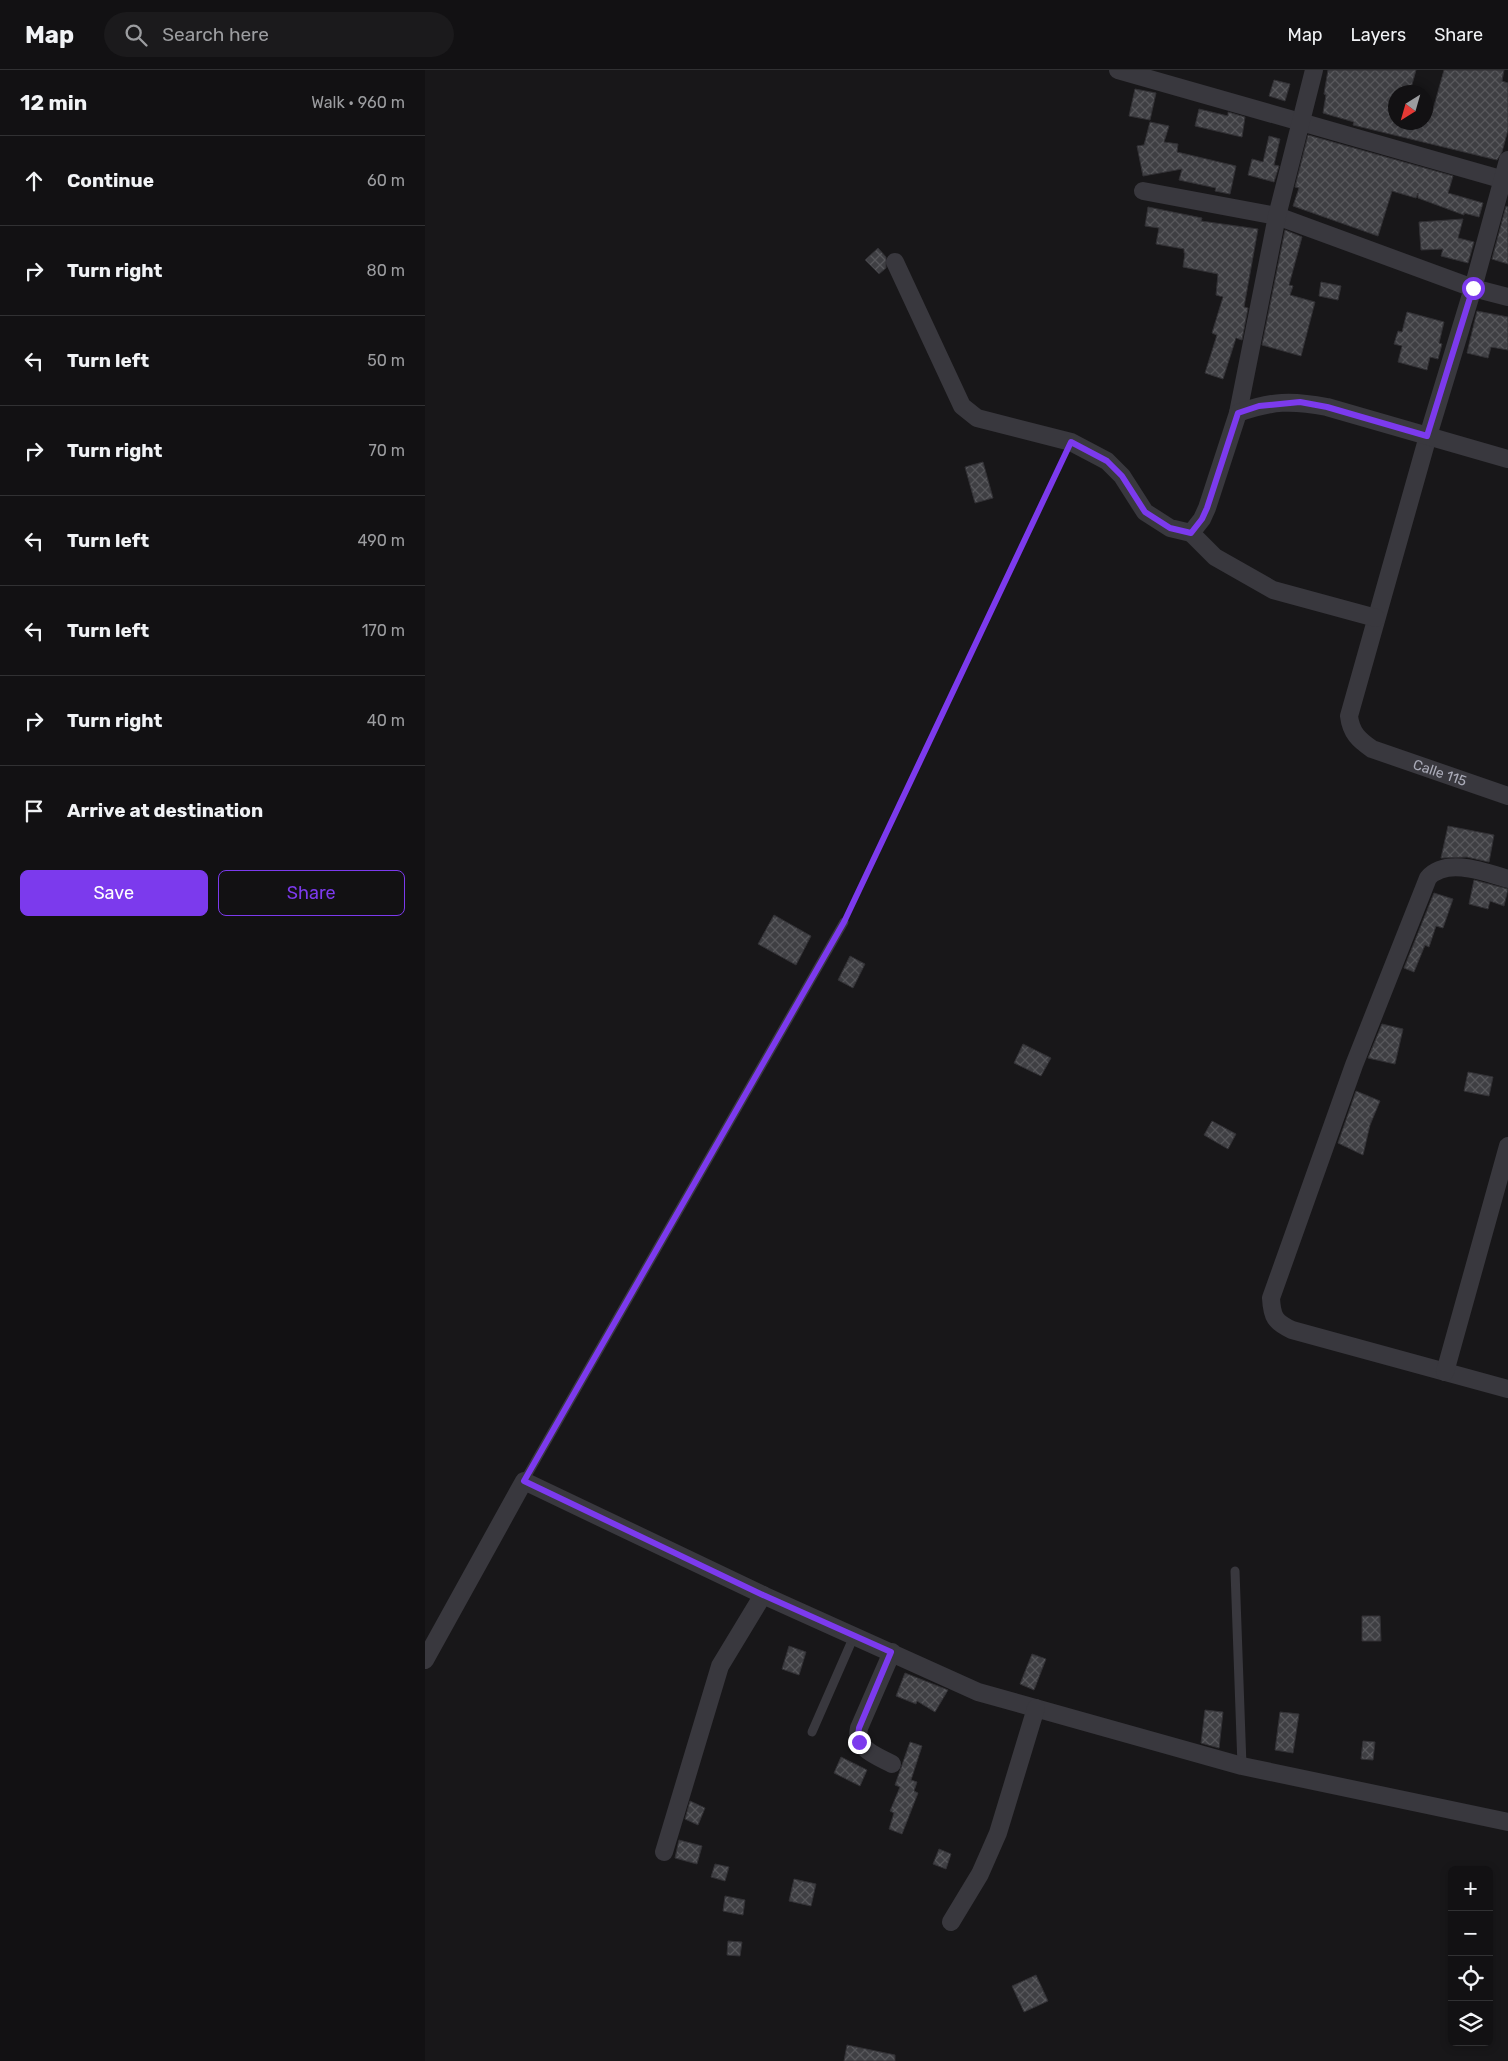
<!DOCTYPE html>
<html lang="en">
<head>
<meta charset="utf-8">
<style>
	:root { --surface:#121113; --page:#1b1a1c; --text:#f1f3f6; --muted:#9c9da0; --line:#313133; --accent:#7c3aed }
	body { margin:0; font-family:Rubik,sans-serif; background:var(--page); color:var(--text) }
	.controls { position:absolute; right:15px; bottom:15px; display:grid; overflow:hidden; border-radius:8px; box-shadow:0 2px 8px #0003 }
	.controls button { width:45px; height:45px; display:grid; place-items:center; padding:0; border:0; border-bottom:1px solid var(--line); background:var(--surface); color:var(--text); font:25px sans-serif }
	.compass { position:absolute; left:963px; top:15px; width:45px; height:45px; border-radius:50%; background:var(--surface); box-shadow:0 2px 8px #0003; rotate:217deg }
	.stop { position:absolute; width:15px; height:15px; margin:-11px; border:4px solid #7c3aed; border-radius:50%; background:#fff }
	.stop.end { background:#7c3aed; border-color:#fff; box-shadow:0 1px 5px #0008 }
	.list { margin:0; padding:0; list-style:none }
	h2 { display:flex; justify-content:space-between; align-items:center; height:65px; margin:0; padding:0 20px; font-size:21px }
	h2 small { font-size:16px; font-weight:400; color:var(--muted) }
	.list li { display:grid; grid-template-columns:32px 1fr auto; gap:15px; align-items:center; box-sizing:border-box; height:90px; padding:0 20px; border-top:1px solid var(--line) }
	.list b { display:block; font-size:19px; white-space:nowrap }
	.list em { font-size:16px; font-style:normal; color:var(--muted) }
	.actions { display:flex; gap:10px; padding:15px 20px }
	.actions a { flex:1; padding:11px 0; border:1px solid var(--accent); border-radius:8px; text-align:center; font-size:18px; color:var(--accent) }
	.actions .main { background:var(--accent); color:#fff }
	.icon { flex:none; width:28px; height:28px; fill:none; stroke:currentColor; stroke-width:2; stroke-linecap:round; stroke-linejoin:round }
	.map { position:relative; flex:none; width:1083px; height:1991px; overflow:hidden }
	header { display:flex; align-items:center; gap:30px; box-sizing:border-box; height:70px; padding:0 25px; background:var(--surface); border-bottom:1px solid var(--line) }
	header strong { font-size:24px }
	nav { display:flex; gap:28px; margin-inline-start:auto; font-size:18px }
	.search { width:350px; height:45px; background:var(--page); display:flex; align-items:center; gap:12px; box-sizing:border-box; padding:0 18px; border-radius:28px; color:var(--muted); font-size:19px }
	main { display:flex }
	aside { flex:1; background:var(--surface) }
	.map>svg:first-child { display:block }
</style>
</head>
<body>
<header>
<strong>Map</strong>
<div class="search"><svg class="icon" aria-label="search" viewBox="0 0 24 24"><circle cx="10" cy="10" r="6"/><path d="M15 15l6 6"/></svg>Search here</div>
<nav><a>Map</a><a>Layers</a><a>Share</a></nav>
</header>
<main>
<aside>
<h2>12 min<small>Walk · 960 m</small></h2>
<ul class="list">
<li><svg class="icon" aria-label="ahead" viewBox="0 0 24 24"><path d="M12 20V5M6 11l6-6 6 6"/></svg><div><b>Continue</b></div><em>60 m</em></li>
<li><svg class="icon" aria-label="right" viewBox="0 0 24 24"><path d="M7 20v-9h11M14 6l5 5-5 5"/></svg><div><b>Turn right</b></div><em>80 m</em></li>
<li><svg class="icon" aria-label="left" viewBox="0 0 24 24"><path d="M17 20v-9H6M10 6l-5 5 5 5"/></svg><div><b>Turn left</b></div><em>50 m</em></li>
<li><svg class="icon" aria-label="right" viewBox="0 0 24 24"><path d="M7 20v-9h11M14 6l5 5-5 5"/></svg><div><b>Turn right</b></div><em>70 m</em></li>
<li><svg class="icon" aria-label="left" viewBox="0 0 24 24"><path d="M17 20v-9H6M10 6l-5 5 5 5"/></svg><div><b>Turn left</b></div><em>490 m</em></li>
<li><svg class="icon" aria-label="left" viewBox="0 0 24 24"><path d="M17 20v-9H6M10 6l-5 5 5 5"/></svg><div><b>Turn left</b></div><em>170 m</em></li>
<li><svg class="icon" aria-label="right" viewBox="0 0 24 24"><path d="M7 20v-9h11M14 6l5 5-5 5"/></svg><div><b>Turn right</b></div><em>40 m</em></li>
<li><svg class="icon" aria-label="arrive" viewBox="0 0 24 24"><path d="M6 21V4h12l-3 4 3 4H6"/></svg><div><b>Arrive at destination</b></div></li>
</ul>
<div class="actions"><a class="main">Save</a><a>Share</a></div>
</aside>
<div class="map">
<svg width="1083" height="1991" viewBox="0 0 1083 1991">
	<defs>
		<pattern id="building-cross-hatch" width="8" height="8" patternUnits="userSpaceOnUse" patternTransform="scale(1.25)"><rect width="8" height="8" fill="#3f3f43"/><path d="M0 0l8 8M0 8l8-8" fill="none" stroke="#58585c"/></pattern>
	</defs>
	<rect width="100%" height="100%" fill="#181719"/>
	<g fill="url(#building-cross-hatch)" stroke="#323135">
		<path d="M903 0H991L985 22H970V52H1000V42L1007 43 1019 0H1079L1077 11 1083 13V60L1077 82 1072 90 928 55 929 52 898 43 901 25 899 24Z"/>
		<path d="M849 10 865 14 860 31 844 26Z"/>
		<path d="M710 19 731 23 725 50 704 46Z"/>
		<path d="M774 39 803 46V42L820 47 817 67 770 56Z"/>
		<path d="M725 52 744 56 739 72 753 74 752 82 811 96 805 124 790 121 791 118 754 110 757 99 718 106 712 76 719 75Z"/>
		<path d="M883 65 1028 106 1023 123 1058 133 1054 147 1039 143V145L993 128V123L991 128 967 121 953 166 868 136 874 118 870 117Z"/>
		<path d="M844 66 855 69 849 95 854 96 849 112 823 105 827 89 838 92Z"/>
		<path d="M1081 136 1083 137V194L1067 189Z"/>
		<path d="M723 137 777 148 776 151 833 159 819 237 823 238 817 270 811 268 798 309 780 303 792 265 787 263 798 227 791 225 793 204 758 197 760 183H759V179L731 174 734 158 720 156Z"/>
		<path d="M1038 149 1033 168 1049 172 1043 193 1016 186 1018 179 996 180 994 152Z"/>
		<path d="M860 160 877 167 864 215 868 216 865 225 890 232 876 286 837 275Z"/>
		<path d="M453 178 461 187V198L454 204 440 190Z"/>
		<path d="M896 212 916 216 913 230 894 226Z"/>
		<path d="M1052 241 1083 247V280L1066 277 1063 288 1042 283Z"/>
		<path d="M982 242 1019 252 1014 273 1017 274 1013 289 1005 287 1002 300 973 292 977 276 969 274 973 261 977 262Z"/>
		<path d="M558 392 568 428 550 433 540 397Z"/>
		<path d="M1023 756 1069 765 1064 792 1042 787 1016 788Z"/>
		<path d="M1049 810 1083 819 1079 836 1065 831 1063 839 1044 834Z"/>
		<path d="M1009 823 1028 829 1018 858 1011 856 1004 877 1000 875 989 902 979 898Z"/>
		<path d="M349 845 386 866 371 895 333 874Z"/>
		<path d="M425 886 440 894 428 918 413 910Z"/>
		<path d="M957 954 978 959 970 994 943 988Z"/>
		<path d="M598 974 626 988 616 1006 589 993Z"/>
		<path d="M1043 1002 1068 1007 1064 1026 1039 1021Z"/>
		<path d="M931 1021 955 1031 945 1055 938 1085 913 1073Z"/>
		<path d="M787 1051 811 1064 803 1079 779 1065Z"/>
		<path d="M937 1546H955L956 1571H937Z"/>
		<path d="M364 1576 381 1582 374 1605 357 1599Z"/>
		<path d="M607 1584 621 1589 609 1620 595 1614Z"/>
		<path d="M480 1603 523 1620 510 1642 492 1631 491 1634 471 1626Z"/>
		<path d="M780 1640 798 1642 794 1678 776 1673Z"/>
		<path d="M855 1642 874 1644 868 1683 850 1680Z"/>
		<path d="M938 1671 950 1672 948 1690 936 1689Z"/>
		<path d="M485 1672 497 1676 486 1710 492 1712 489 1721 493 1723 477 1764 464 1759 469 1743 465 1741 475 1717 470 1715Z"/>
		<path d="M416 1687 442 1700 435 1716 409 1703Z"/>
		<path d="M265 1731 280 1738 273 1755 260 1749Z"/>
		<path d="M254 1770 277 1776 272 1794 250 1788Z"/>
		<path d="M514 1779 526 1784 521 1799 508 1794Z"/>
		<path d="M290 1794 304 1797 300 1811 286 1807Z"/>
		<path d="M369 1809 391 1814 386 1836 364 1831Z"/>
		<path d="M300 1826 320 1830 318 1845 298 1841Z"/>
		<path d="M303 1871 317 1872 315 1886 302 1885Z"/>
		<path d="M611 1905 623 1931 599 1942 587 1916Z"/>
		<path d="M422 1975 470 1985V1991H419Z"/>
	</g>
	<g fill="none" stroke-linecap="round" stroke-linejoin="round">
		<path stroke="#3e3f44" stroke-width="3" stroke-dasharray="2.5 4" stroke-linecap="butt" d="M423 844 639 386"/>
		<g stroke="#39383e" stroke-width="9">
			<path d="M99 1411 419 852"/>
			<path d="M810 1501 817 1696"/>
			<path d="M387 1662 429 1566"/>
		</g>
		<g stroke="#39383e" stroke-width="18">
			<path d="M693 0 1083 111"/>
			<path id="s1" d="M1083 90 1048 218 1003 366 924 646C926 663 934 670 947 679L1083 726"/>
			<path d="M718 121 852 146 1048 218 1083 227"/>
			<path d="M470 192 537 336 552 348 646 372 682 391 697 406 720 442 745 458 766 463 777 449 782 438 813 343 852 146 889 0"/>
			<path d="M813 343C847 331 866 330 902 337L1083 389"/>
			<path d="M766 463 790 487 848 520 951 548"/>
			<path d="M1083 809C1060 802 1021 787 1003 808L929 995 846 1228C847 1247 850 1252 867 1260L1083 1319"/>
			<path d="M1020 1302 1083 1076"/>
			<path d="M467 1582 434 1658C429 1679 452 1686 467 1694"/>
			<path d="M0 1590 99 1411 338 1525 553 1622 817 1696 1083 1752"/>
			<path d="M239 1782 295 1596 338 1525"/>
			<path d="M526 1852 555 1804 573 1763 611 1638"/>
		</g>
	</g>
	<g fill="none" stroke-linecap="round" stroke-linejoin="round">
		<path stroke="#7c3aed" stroke-width="6" d="M434 1672 433 1666 434 1658 466 1582 338 1525 99 1411 419 852 646 372 682 391 697 406 720 442 745 458 766 463 777 449 782 438 813 343 834 336 875 332 902 337 1002 366 1048 218"/>
	</g>
	<g text-anchor="middle" dominant-baseline="central" stroke-width="5" stroke-linejoin="round" paint-order="stroke">
		<g font-size="14" fill="#aaabb8" stroke="#131214">
			<text stroke="none"><textPath href="#s1" startOffset="692">Calle 115</textPath></text>
		</g>
	</g>
</svg>
<div class="controls">
<button>+</button>
<button>−</button>
<button><svg class="icon" aria-label="locate" viewBox="0 0 24 24"><circle cx="12" cy="12" r="6"/><path d="M12 2v4M12 18v4M2 12h4M18 12h4"/></svg></button>
<button><svg class="icon" aria-label="layers" viewBox="0 0 24 24"><path d="M12 4l9 5-9 5-9-5zM3 14l9 5 9-5"/></svg></button>
</div>
<svg class="compass" viewBox="-18 -18 36 36"><path d="M0-13l5 13h-10z" fill="#e53935"/><path d="M0 13l5-13h-10z" fill="#9c9da0"/></svg>
<div class="stop" style="left:1048px;top:218px"></div>
<div class="stop end" style="left:434px;top:1672px"></div>
</div>
</main>
</body>
</html>
